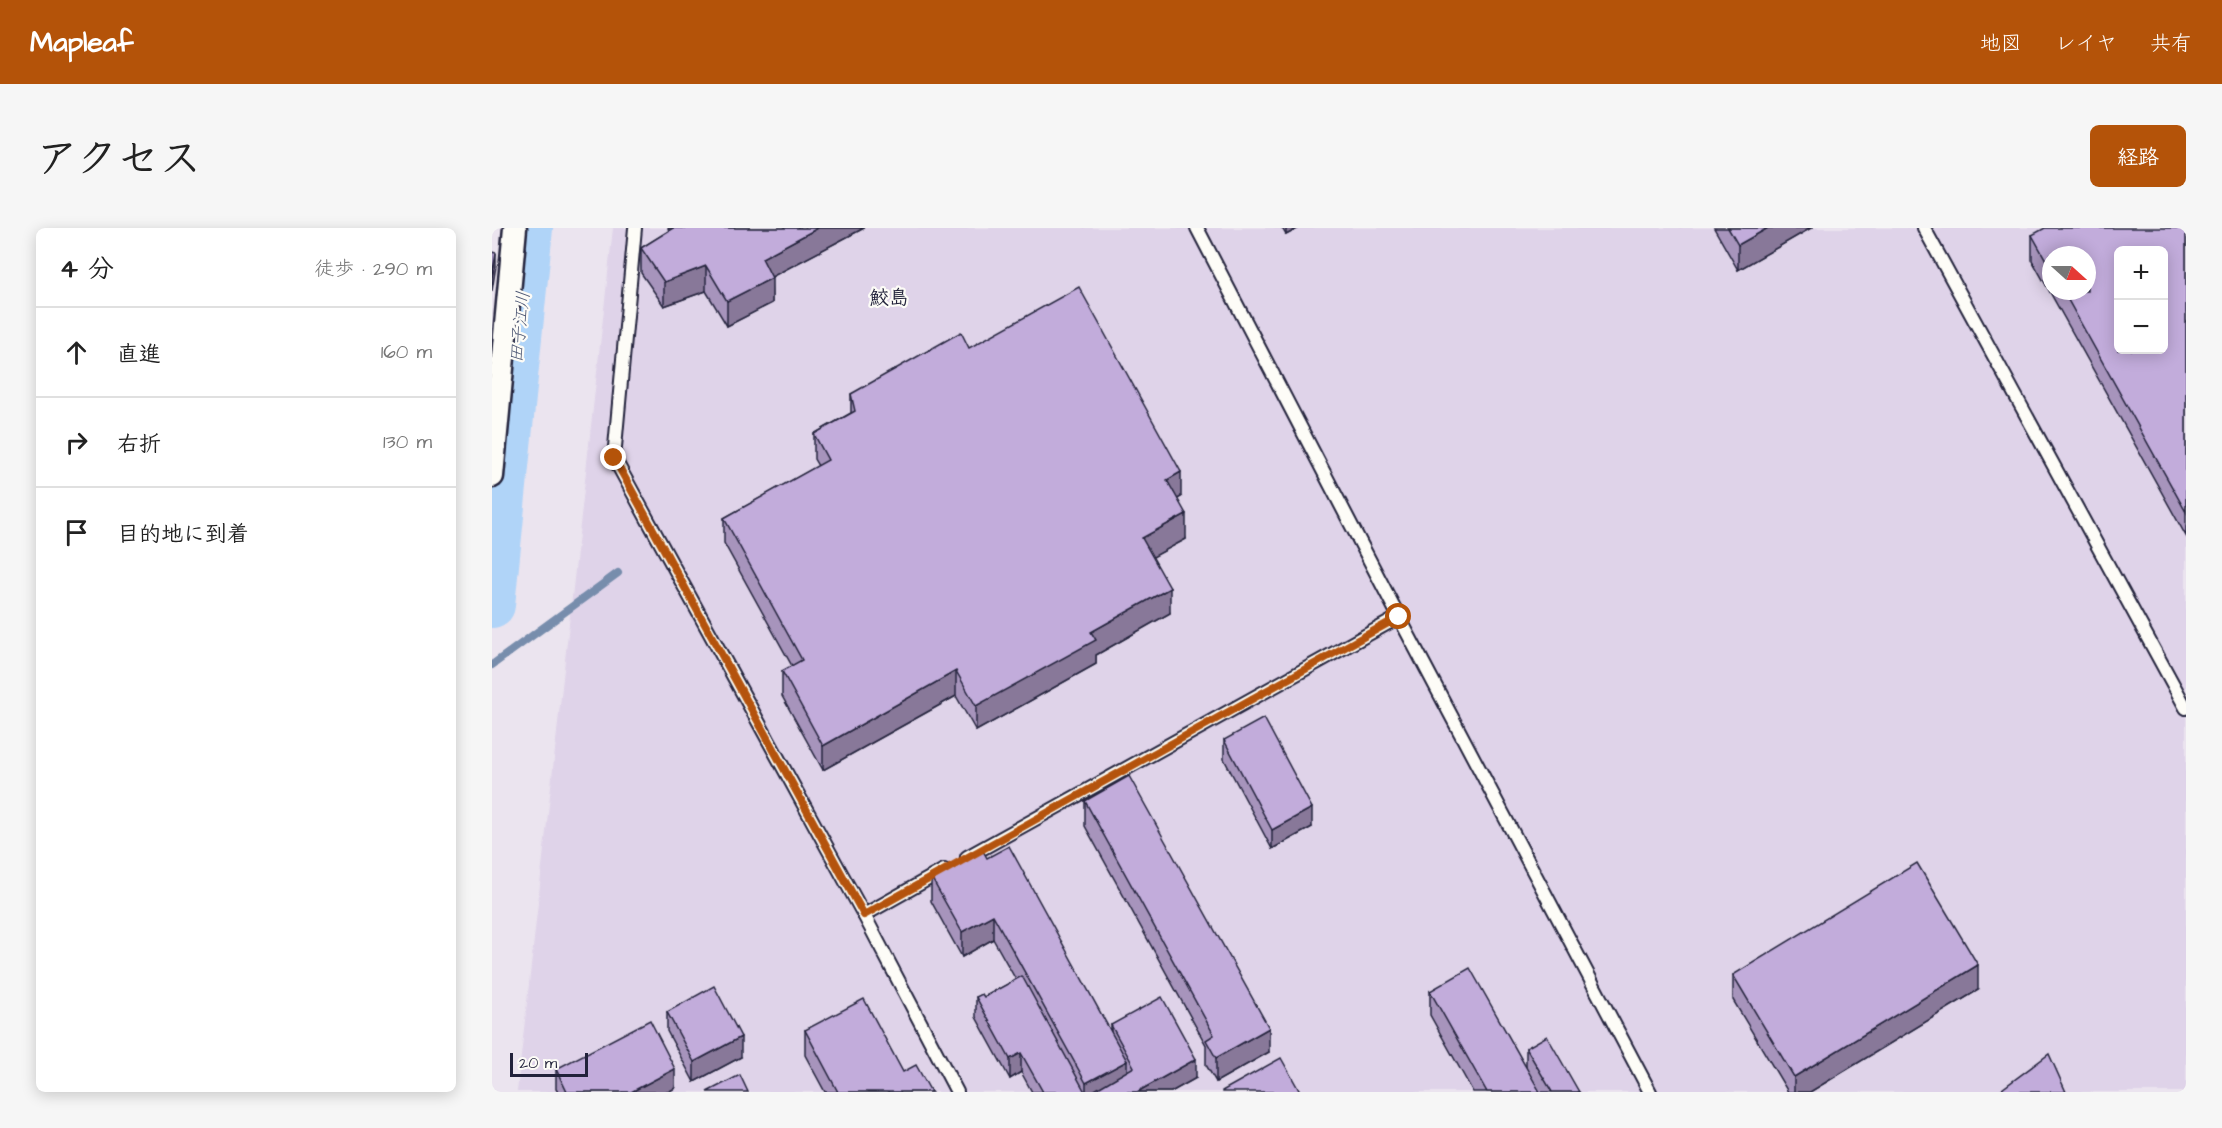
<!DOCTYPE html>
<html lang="ja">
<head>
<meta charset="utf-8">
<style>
	:root { --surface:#fff; --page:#f6f6f6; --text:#222; --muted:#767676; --line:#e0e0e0; --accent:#b45309 }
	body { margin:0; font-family:"Architects Daughter","Klee One",sans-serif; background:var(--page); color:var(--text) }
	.controls { position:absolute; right:18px; top:18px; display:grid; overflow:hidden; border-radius:9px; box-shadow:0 3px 15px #0003 }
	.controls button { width:54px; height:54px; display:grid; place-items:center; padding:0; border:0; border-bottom:2px solid var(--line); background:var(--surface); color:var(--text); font:30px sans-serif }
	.compass { position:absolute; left:1550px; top:18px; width:54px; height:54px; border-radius:50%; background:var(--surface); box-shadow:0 3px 15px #0003; rotate:111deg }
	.scale { position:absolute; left:18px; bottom:15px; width:78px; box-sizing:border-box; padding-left:6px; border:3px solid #22223b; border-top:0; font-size:16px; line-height:21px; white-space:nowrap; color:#22223b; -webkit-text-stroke:4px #fdfcf7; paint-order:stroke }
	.stop { position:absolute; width:18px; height:18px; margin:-14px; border:4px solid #b45309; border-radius:50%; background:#fff }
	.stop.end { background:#b45309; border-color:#fff; box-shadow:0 2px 6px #0008 }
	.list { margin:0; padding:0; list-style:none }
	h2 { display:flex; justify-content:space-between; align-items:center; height:78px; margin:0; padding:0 24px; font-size:26px }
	h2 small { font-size:20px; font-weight:400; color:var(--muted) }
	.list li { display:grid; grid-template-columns:39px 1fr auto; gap:18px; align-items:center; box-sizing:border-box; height:90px; padding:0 24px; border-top:2px solid var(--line) }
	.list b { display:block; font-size:22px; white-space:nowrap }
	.list em { font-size:20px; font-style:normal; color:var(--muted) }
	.icon { flex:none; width:33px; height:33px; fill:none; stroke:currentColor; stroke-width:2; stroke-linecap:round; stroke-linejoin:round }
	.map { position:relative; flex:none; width:1694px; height:864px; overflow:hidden; border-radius:9px }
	header { display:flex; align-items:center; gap:36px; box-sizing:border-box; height:84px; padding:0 30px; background:var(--accent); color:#fff }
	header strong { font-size:28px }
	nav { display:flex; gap:33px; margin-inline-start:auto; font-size:21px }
	.intro { display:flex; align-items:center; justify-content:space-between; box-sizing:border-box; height:144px; padding:0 36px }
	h1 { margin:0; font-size:42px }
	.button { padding:15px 27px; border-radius:9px; background:var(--accent); color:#fff; font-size:21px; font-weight:700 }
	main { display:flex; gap:36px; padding:0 36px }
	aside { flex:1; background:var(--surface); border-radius:9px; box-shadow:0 3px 15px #0003 }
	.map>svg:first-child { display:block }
</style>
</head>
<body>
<header>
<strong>Mapleaf</strong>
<nav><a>地図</a><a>レイヤ</a><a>共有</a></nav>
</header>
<div class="intro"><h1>アクセス</h1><a class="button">経路</a></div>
<main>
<aside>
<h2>4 分<small>徒歩 · 290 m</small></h2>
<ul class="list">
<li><svg class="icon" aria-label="ahead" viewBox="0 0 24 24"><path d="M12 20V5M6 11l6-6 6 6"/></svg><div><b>直進</b></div><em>160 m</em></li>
<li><svg class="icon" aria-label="right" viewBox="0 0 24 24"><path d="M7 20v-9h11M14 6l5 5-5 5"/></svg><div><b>右折</b></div><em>130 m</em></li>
<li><svg class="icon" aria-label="arrive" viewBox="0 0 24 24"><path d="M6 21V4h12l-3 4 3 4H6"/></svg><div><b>目的地に到着</b></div></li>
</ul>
</aside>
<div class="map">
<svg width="1694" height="864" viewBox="0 0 1694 864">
	<rect width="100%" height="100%" fill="#ebe4ef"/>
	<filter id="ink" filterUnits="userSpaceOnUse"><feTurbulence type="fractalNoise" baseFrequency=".0167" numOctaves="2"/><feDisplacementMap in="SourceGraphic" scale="12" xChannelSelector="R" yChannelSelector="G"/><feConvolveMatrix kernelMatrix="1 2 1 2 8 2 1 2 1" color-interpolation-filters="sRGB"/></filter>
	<g filter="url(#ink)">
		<path fill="#dfd3e9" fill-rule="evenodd" d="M121 0H1694V864H25ZM1626 22H1672V122H1626ZM1559 27H1595V63H1559Z"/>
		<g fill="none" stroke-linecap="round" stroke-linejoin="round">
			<path stroke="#778dac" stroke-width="8" d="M0 437 126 345"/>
			<path stroke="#b0d4f8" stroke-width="46" d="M0 377 38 0"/>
			<defs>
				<g id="lane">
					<path d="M143 0 122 230 372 687 465 864"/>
					<path d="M705 0 907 389 1158 864"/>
					<path d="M1432 0 1694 480"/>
					<path d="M475 629 907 389"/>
					<path d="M372 687 452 642"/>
				</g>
				<path id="street" d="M0 248 23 0"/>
			</defs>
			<use href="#lane" stroke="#22223b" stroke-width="16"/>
			<use href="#street" stroke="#22223b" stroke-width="27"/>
			<use href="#lane" stroke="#fdfcf7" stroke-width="12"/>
			<use href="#street" stroke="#fdfcf7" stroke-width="22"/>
		</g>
		<g fill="#a794bc" stroke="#22223b" stroke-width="1.5" fill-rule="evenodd">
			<path d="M176 0H372L279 49 280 75 235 98 214 63 172 78 149 45V20L177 3Z"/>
			<path d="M790 0H807L794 7Z"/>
			<path d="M1222 0H1319L1246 42Z"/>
			<path d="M1694 0V308L1540 32V7ZM1559 27 1595 63H1559Z"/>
			<path d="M477 120 689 269 685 271 694 311 660 329 678 385 604 427V436L484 503 464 468 331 542 290 468V443L300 438 232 315V290L326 238 322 231V206L359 185V166Z"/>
			<path d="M732 512 820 599 780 621 732 531Z"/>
			<path d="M593 573 777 824 724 854 714 837V817L593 598Z"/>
			<path d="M495 630 619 803V797L704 850 679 864H540L529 844 518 851 484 789V769H492L524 752 501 711 470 729 439 673V649Z"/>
			<path d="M1241 747 1486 762 1318 864H1296L1241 772Z"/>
			<path d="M938 763 1034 840V820L1087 864H981L938 787Z"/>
			<path d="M175 784 249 829 202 854 175 803Z"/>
			<path d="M313 802 411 844 439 864H333L313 827Z"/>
			<path d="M64 841 183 860 176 864H66L64 861Z"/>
		</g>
		<g fill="#887899" stroke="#22223b" stroke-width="1.5">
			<path d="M326 0H372L270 54V30Z"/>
			<path d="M794 0H807L794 7Z"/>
			<path d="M1276 0H1319L1246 42V17Z"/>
			<path d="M4 25V38L0 63V49Z"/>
			<path d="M214 38V63L172 78V54Z"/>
			<path d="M280 50V75L235 98V73Z"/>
			<path d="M689 244V269L675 277V252Z"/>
			<path d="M694 286V311L650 335V310Z"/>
			<path d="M678 360V385L604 427V436L484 503V478L599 404Z"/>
			<path d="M464 443V468L331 542V518Z"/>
			<path d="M820 580V599L780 621V602Z"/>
			<path d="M501 687V711L470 729V704Z"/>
			<path d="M1486 737V762L1318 864H1302V849Z"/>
			<path d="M777 800V824L724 854V830Z"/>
			<path d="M249 809V829L202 854V834Z"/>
			<path d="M529 825V844L518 851V831Z"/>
			<path d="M704 831V850L679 864H645Z"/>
			<path d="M635 833V857L601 863V864H594V855Z"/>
			<path d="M183 841V860L176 864H139Z"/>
		</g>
		<g fill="#c2acdb" stroke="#22223b" stroke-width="1.5" fill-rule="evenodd">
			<path d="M181 0H326L270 30 280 50 235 73 214 38 172 54 149 20Z"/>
			<path d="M1236 0H1276L1246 17Z"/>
			<path d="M1553 0H1694V284L1571 63H1595V27H1559V41L1540 7ZM1626 22H1671V122H1626Z"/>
			<path d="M0 24 4 25 0 49Z"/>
			<path d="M587 59 689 244 675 252 694 286 650 310 678 360 599 404 604 412 484 478 464 443 331 518 290 443 310 432 232 290 336 232 322 206 363 183 359 166 469 104 477 120Z"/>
			<path d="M772 490 820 580 780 602 732 512Z"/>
			<path d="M637 548 777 800 724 830 714 812 722 807 593 573Z"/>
			<path d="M517 618 635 833 594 855 501 687 470 704 439 649 490 621 495 630Z"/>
			<path d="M1425 635 1486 737 1302 849 1241 747Z"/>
			<path d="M978 740 1048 864H995L938 763Z"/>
			<path d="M530 748 593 864H551L529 825 518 831 484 769 490 766 492 769Z"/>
			<path d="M222 758 249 809 202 834 175 784Z"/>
			<path d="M670 769 704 831 645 864H601V863L642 839 619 797Z"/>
			<path d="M372 771 411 844 424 837 439 864H346L313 802Z"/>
			<path d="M158 792 183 841 139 864H75L64 841Z"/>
			<path d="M1055 808 1087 864H1060L1034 820Z"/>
			<path d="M1557 826 1574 864H1506Z"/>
			<path d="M789 830 808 864H730V863Z"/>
			<path d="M248 847 256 864H215Z"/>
		</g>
	</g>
	<g fill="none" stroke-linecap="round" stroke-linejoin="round" filter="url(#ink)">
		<path stroke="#b45309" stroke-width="8" d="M122 230 372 687 907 389"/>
	</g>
	<g text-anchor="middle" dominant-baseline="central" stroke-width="4.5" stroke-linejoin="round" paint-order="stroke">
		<g font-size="18" font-style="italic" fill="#4d5774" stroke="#fdfcf7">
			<text transform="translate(28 99) rotate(-84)">田子江川</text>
		</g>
		<g font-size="20" font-weight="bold" fill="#22223b" stroke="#fdfcf7">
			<text x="397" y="70">鮫島</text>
		</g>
	</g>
</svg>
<div class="controls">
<button>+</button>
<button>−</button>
</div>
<svg class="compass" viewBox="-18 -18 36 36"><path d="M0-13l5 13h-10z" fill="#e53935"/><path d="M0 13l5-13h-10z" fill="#767676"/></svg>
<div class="scale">20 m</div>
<div class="stop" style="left:907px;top:389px"></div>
<div class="stop end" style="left:122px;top:230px"></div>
</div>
</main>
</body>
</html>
